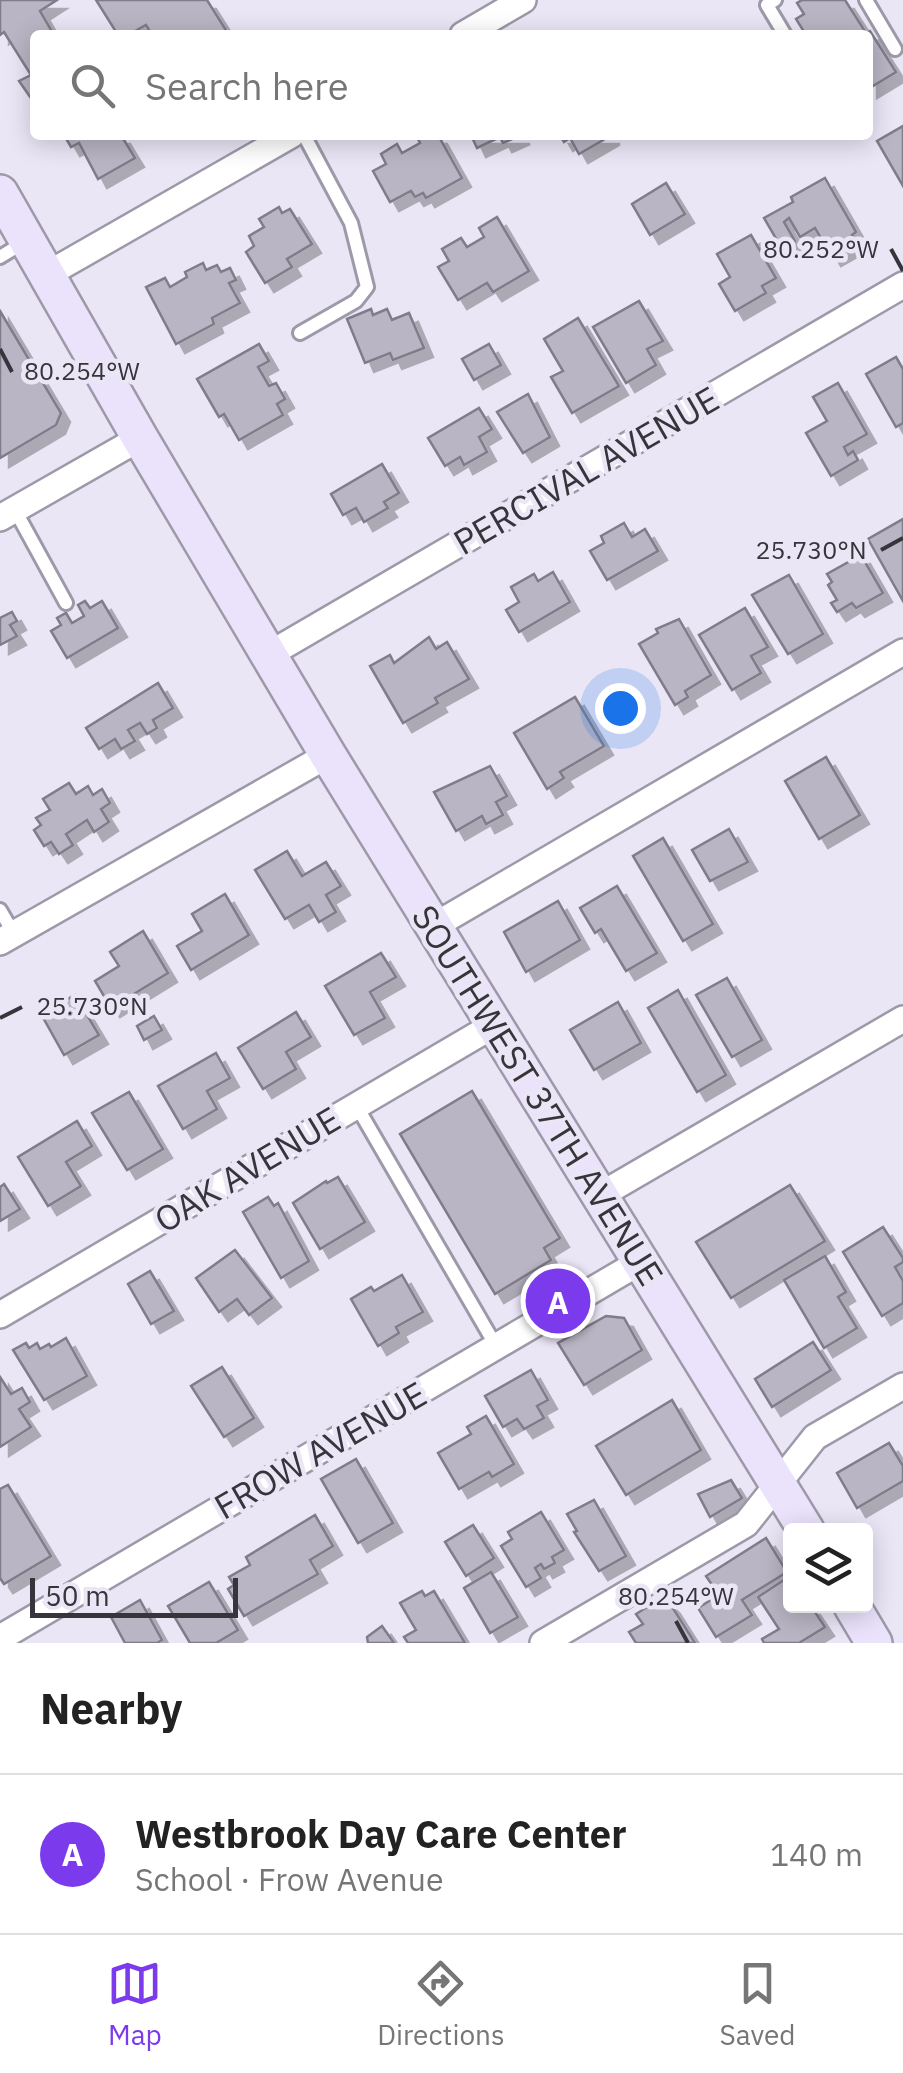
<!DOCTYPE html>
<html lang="en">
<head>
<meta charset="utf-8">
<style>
	:root { --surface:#fff; --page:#f2f2f2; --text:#222; --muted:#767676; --line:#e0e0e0; --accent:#7c3aed }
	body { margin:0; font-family:"IBM Plex Sans",sans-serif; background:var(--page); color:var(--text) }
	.controls { position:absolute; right:30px; bottom:30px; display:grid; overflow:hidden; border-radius:10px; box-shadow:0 5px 25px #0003 }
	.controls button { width:90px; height:90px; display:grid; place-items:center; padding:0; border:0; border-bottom:2px solid var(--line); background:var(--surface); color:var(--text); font:50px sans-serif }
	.scale { position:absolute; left:30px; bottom:25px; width:208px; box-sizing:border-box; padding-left:10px; border:5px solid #37353b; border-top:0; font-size:28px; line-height:35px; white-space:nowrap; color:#37353b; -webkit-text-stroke:8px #ebe6f6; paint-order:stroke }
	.you { position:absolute; left:620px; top:708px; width:35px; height:35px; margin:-25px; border:8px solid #fff; border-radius:50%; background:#1a73e8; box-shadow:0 0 0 15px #1a73e833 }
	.badge { display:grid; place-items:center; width:65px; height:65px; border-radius:50%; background:var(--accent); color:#fff; font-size:32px; font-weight:700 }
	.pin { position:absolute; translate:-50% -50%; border:5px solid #fff; box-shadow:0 2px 10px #0006 }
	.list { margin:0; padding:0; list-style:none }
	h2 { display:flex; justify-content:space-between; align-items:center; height:130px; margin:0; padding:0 40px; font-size:42px }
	h2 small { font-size:32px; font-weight:400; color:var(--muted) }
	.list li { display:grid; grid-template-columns:65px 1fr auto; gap:30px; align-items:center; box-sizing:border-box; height:160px; padding:0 40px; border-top:2px solid var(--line) }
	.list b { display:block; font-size:38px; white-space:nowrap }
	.list p { margin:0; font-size:32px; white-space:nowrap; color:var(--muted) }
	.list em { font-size:32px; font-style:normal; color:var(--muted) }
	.icon { flex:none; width:55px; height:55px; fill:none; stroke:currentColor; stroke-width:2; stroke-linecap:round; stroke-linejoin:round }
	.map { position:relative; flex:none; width:903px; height:1643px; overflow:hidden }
	.search { position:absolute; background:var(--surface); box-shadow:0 5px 25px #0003; left:30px; right:30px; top:30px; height:110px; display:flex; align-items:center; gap:25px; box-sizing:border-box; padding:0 35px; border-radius:10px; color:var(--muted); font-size:38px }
	.sheet { height:290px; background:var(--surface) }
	nav { display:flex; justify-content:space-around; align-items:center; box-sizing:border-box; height:140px; border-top:2px solid var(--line); background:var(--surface); font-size:28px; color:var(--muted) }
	nav a { display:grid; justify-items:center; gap:5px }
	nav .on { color:var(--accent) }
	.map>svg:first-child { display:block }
</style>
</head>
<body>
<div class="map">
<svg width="903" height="1643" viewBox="0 0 903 1643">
	<defs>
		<filter id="shadow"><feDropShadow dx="9" dy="9" stdDeviation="0" flood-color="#0004"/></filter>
	</defs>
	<rect width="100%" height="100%" fill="#ebe6f6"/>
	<g fill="#bab5c4" stroke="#807c8a" stroke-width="2.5" filter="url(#shadow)">
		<path d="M0 0H57L40 11 54 35H35V104L19 81 31 75 4 32 0 35Z"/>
		<path d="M96 0H207L229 35H152L146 25 128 35H118Z"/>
		<path d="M802 0H845L866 33 870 31 896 72 868 89V35H806L796 19 804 14 797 3Z"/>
		<path d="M903 126V186L877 141Z"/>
		<path d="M64 135H121L135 158 98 179 79 143 71 147Z"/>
		<path d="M416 135H438L462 178 426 198 423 193 415 197 411 191 390 202 373 171 386 164 381 154 397 144 402 153 420 143Z"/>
		<path d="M471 135H521L503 143 500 137 477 148Z"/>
		<path d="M560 135H610V136L579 154 570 138 564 142Z"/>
		<path d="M825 178 856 232 852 235 857 243 832 257 815 228 800 237 789 218 784 222 795 241 782 249 764 218 793 202 791 197Z"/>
		<path d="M666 183 685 214 650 235 632 204Z"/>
		<path d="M279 207 282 213 290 209 312 244 287 259 292 267 265 283 246 252 254 246 249 236 264 227 259 219Z"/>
		<path d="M497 217 529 271 493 292 487 283 458 300 438 267 449 261 442 249 461 238 467 247 484 237 479 228Z"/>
		<path d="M751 235 776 278 762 286 766 293 735 311 719 284 730 277 717 254Z"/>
		<path d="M203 263 206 270 217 265 221 272 230 268 236 280 229 283 240 303 212 318 214 324 176 344 146 287 165 278 170 287 187 277 185 272Z"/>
		<path d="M639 301 663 341 647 349 656 365 626 383 593 327Z"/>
		<path d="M371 309 373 315 387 309 392 320 409 313 424 348 393 360 390 353 365 363 347 319Z"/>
		<path d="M0 311 61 413 56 425 0 458Z"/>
		<path d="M578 318 619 386 572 413 551 377 563 371 544 339Z"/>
		<path d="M259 344 269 361 258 367 269 386 276 383 285 399 277 404 283 415 239 440 224 414 219 417 197 379Z"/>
		<path d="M489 344 501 365 474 380 462 359Z"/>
		<path d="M896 357 903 369V423L896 427 866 374Z"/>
		<path d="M838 383 867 434 844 447 848 455 853 451 858 460 831 476 806 433 827 421 813 397Z"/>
		<path d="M528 394 550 437 523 453 497 412Z"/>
		<path d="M479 408 492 429 479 437 487 452 464 465 460 457 445 466 428 438Z"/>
		<path d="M382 464 399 493 384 502 388 508 364 522 356 508 343 515 331 494Z"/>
		<path d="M903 519V601L868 539Z"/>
		<path d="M624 523 632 537 645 529 658 551 607 580 590 551 604 543 601 536Z"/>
		<path d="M861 555 883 593 856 608 852 603 837 612 831 603 837 600 828 585 832 582 827 574Z"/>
		<path d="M553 572 570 602 519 632 506 610 519 602 511 587 534 574 538 581Z"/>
		<path d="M789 575 823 634 788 654 752 595Z"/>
		<path d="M85 601 90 608 102 601 118 628 67 658 51 631 61 625 57 618 66 613 72 623 84 616 78 605Z"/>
		<path d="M745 608 768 647 751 656 761 673 732 690 699 635Z"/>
		<path d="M12 612 17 621 10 625 17 636 0 645V618Z"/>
		<path d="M679 619 711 675 685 691 688 697 675 705 639 644 658 633 656 629Z"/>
		<path d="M429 637 436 649 447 642 469 679 435 698 438 703 403 723 370 666 390 655 394 663Z"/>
		<path d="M158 683 173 708 153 720 157 728 147 734 140 723 128 730 135 741 121 749 115 739 99 749 86 728Z"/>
		<path d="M575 697 604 746 560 772 564 778 547 789 514 733Z"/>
		<path d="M826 757 860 815 819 839 785 781Z"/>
		<path d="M490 766 507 796 496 802 503 815 486 824 482 816 456 831 434 792Z"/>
		<path d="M69 783 76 794 88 786 93 795 102 789 110 803 101 809 109 822 94 832 87 820 66 834 73 845 59 854 51 842 44 846 34 830 41 825 36 818 50 810 43 799Z"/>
		<path d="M729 829 748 862 710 881 692 850Z"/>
		<path d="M663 838 713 924 683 941 633 856Z"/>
		<path d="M287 851 302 876 326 862 341 886 326 895 336 912 319 922 309 905 285 919 255 870Z"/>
		<path d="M617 886 657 953 626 971 601 929 595 933 580 908Z"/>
		<path d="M225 894 249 935 191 970 177 946 202 931 192 914Z"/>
		<path d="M558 901 580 940 526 972 504 932Z"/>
		<path d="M143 931 168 973 111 1008 95 981 119 966 110 952Z"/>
		<path d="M381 953 396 977 370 992 385 1018 354 1035 325 986Z"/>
		<path d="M727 978 762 1040 732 1057 696 995Z"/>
		<path d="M678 990 726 1075 697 1092 648 1008Z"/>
		<path d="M75 995 99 1035 64 1055 41 1014Z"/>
		<path d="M618 1002 641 1043 594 1070 570 1030Z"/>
		<path d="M296 1012 311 1037 286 1052 296 1069 263 1089 238 1048Z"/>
		<path d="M154 1016 162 1030 144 1040 137 1026Z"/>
		<path d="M216 1053 230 1078 207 1091 217 1109 183 1129 158 1086Z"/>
		<path d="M472 1091 560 1238 544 1248 551 1260 495 1294 400 1134Z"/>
		<path d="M129 1092 163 1149 127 1170 92 1113Z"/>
		<path d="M77 1121 92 1146 66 1162 81 1186 48 1206 18 1157Z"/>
		<path d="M338 1177 365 1222 320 1249 293 1203 326 1181 327 1183Z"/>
		<path d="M4 1184 20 1209 0 1221V1187Z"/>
		<path d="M790 1185 825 1241 731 1298 696 1242Z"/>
		<path d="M268 1197 274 1206 278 1203 309 1261 281 1278 243 1212Z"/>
		<path d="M883 1227 903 1258V1262L895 1267 903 1281V1303L882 1316 843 1252Z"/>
		<path d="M235 1250 272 1298 249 1315 237 1299 219 1312 196 1278Z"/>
		<path d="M825 1256 846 1292 838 1297 857 1328 824 1348 784 1280Z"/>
		<path d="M150 1271 174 1311 151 1324 128 1284Z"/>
		<path d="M402 1275 423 1312 396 1327 399 1333 378 1346 351 1299 371 1287 374 1291Z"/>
		<path d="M606 1316 624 1318 642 1350 584 1385 558 1343Z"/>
		<path d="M66 1338 87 1376 44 1400 13 1350 26 1343 29 1348 37 1343 40 1349 49 1344 51 1347Z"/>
		<path d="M813 1342 831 1370 772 1407 755 1379Z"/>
		<path d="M222 1367 254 1418 224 1437 191 1386Z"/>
		<path d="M531 1370 548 1400 537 1406 544 1418 524 1429 517 1419 503 1427 485 1396Z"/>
		<path d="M0 1377 11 1394 22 1388 30 1402 19 1409 31 1427 0 1447Z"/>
		<path d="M672 1400 701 1450 626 1495 596 1446Z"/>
		<path d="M486 1416 514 1464 492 1477 489 1472 459 1489 438 1453 471 1434 467 1427Z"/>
		<path d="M889 1443 903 1466V1481L857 1508 837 1473Z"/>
		<path d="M356 1459 393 1523 358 1543 321 1479Z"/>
		<path d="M731 1480 742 1498 710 1517 698 1494Z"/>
		<path d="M8 1485 51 1556 4 1584 0 1578V1489Z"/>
		<path d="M594 1500 626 1556 599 1571 574 1532 577 1531 567 1514Z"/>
		<path d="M541 1512 564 1550 552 1557 555 1563 544 1569 541 1564 535 1568 541 1578 526 1587 501 1546 512 1539 508 1532Z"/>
		<path d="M315 1515 333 1546 310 1560 318 1574 244 1616 228 1589 234 1585 229 1577 250 1565 246 1557Z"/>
		<path d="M473 1525 494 1558 466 1576 445 1542Z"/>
		<path d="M766 1538 787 1572 742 1600 752 1615 716 1637 698 1608 719 1595 706 1576Z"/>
		<path d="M491 1572 518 1617 490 1633 464 1588Z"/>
		<path d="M790 1576V1606H811L825 1627 799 1643H764L762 1639 779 1629 758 1597Z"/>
		<path d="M209 1582 238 1630 216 1643H190L168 1606Z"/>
		<path d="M422 1591 425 1596 434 1591 465 1643H408L404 1637 416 1630 400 1603Z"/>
		<path d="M663 1597 671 1605 695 1643H636L629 1632 643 1624 636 1614Z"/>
		<path d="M140 1600 162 1640 157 1643H125L111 1617Z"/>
		<path d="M382 1626 394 1643H368L367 1637Z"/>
	</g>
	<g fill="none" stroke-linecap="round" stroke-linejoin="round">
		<defs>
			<g id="lane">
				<path d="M775 0 767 5 785 35"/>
				<path d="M866 0 895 49"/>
				<path d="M0 257 26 241"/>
				<path d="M300 333 356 301 367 287 351 223 304 135"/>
				<path d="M15 510 66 603"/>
				<path d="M0 910 14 934"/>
				<path d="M356 1105 496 1346"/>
			</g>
			<g id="street">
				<path d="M463 35 523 0"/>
				<path d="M48 274 291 135"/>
				<path d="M0 518 140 438"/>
				<path d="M268 655 903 285"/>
				<path d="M434 926 903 652"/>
				<path d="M0 942 328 755"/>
				<path d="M599 1196 903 1019"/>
				<path d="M0 1315 494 1025"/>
				<path d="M0 1638 640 1262"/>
				<path d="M543 1643 746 1524 815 1437 903 1386"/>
			</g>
			<g id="secondary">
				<path d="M0 193 140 438 328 755 806 1530"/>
				<path d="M852 1606 874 1643"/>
			</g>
		</defs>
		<use href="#lane" stroke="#9d99a8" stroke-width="18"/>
		<use href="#street" stroke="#9d99a8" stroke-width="30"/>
		<use href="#secondary" stroke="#9d99a8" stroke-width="40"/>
		<use href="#lane" stroke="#fff" stroke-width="12"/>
		<use href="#street" stroke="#fff" stroke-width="25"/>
		<use href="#secondary" stroke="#ebe2fc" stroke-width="35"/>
	</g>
	<path fill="none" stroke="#37353b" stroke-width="4" d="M891 249 903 271M0 349 12 372M881 550 903 538M0 1018 22 1007M676 1621 688 1643"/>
	<g text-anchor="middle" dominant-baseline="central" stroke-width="9" stroke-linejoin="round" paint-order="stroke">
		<g font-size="35" fill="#37353b" stroke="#ebe6f6">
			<text transform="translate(586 470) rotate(-30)">PERCIVAL AVENUE</text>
			<text transform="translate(538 1095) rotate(58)">SOUTHWEST 37TH AVENUE</text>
			<text transform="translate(247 1169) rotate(-31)">OAK AVENUE</text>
			<text transform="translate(320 1450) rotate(-30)">FROW AVENUE</text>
		</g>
	</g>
	<g font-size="25" text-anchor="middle" fill="#37353b" stroke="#ebe6f6" stroke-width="9" stroke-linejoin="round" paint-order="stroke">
		<text x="821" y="258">80.252°W</text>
		<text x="82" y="380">80.254°W</text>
		<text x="811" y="559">25.730°N</text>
		<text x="92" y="1015">25.730°N</text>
		<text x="676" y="1605">80.254°W</text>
	</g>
</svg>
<div class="controls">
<button><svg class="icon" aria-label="layers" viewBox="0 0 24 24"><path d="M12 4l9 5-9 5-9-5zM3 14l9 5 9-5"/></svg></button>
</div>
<div class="scale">50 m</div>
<div class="you"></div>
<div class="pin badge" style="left:558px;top:1301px">A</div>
<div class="search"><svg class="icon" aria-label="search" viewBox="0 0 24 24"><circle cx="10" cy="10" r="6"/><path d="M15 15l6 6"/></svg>Search here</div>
</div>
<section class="sheet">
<h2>Nearby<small></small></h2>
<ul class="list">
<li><span class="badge">A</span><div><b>Westbrook Day Care Center</b><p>School · Frow Avenue</p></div><em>140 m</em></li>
</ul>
</section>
<nav>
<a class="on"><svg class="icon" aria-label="map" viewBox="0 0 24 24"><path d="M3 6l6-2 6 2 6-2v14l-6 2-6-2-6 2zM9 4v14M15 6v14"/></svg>Map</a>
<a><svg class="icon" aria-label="directions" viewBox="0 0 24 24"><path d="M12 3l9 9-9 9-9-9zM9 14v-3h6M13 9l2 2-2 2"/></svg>Directions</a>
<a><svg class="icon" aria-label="saved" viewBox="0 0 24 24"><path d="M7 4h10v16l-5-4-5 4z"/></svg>Saved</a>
</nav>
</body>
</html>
